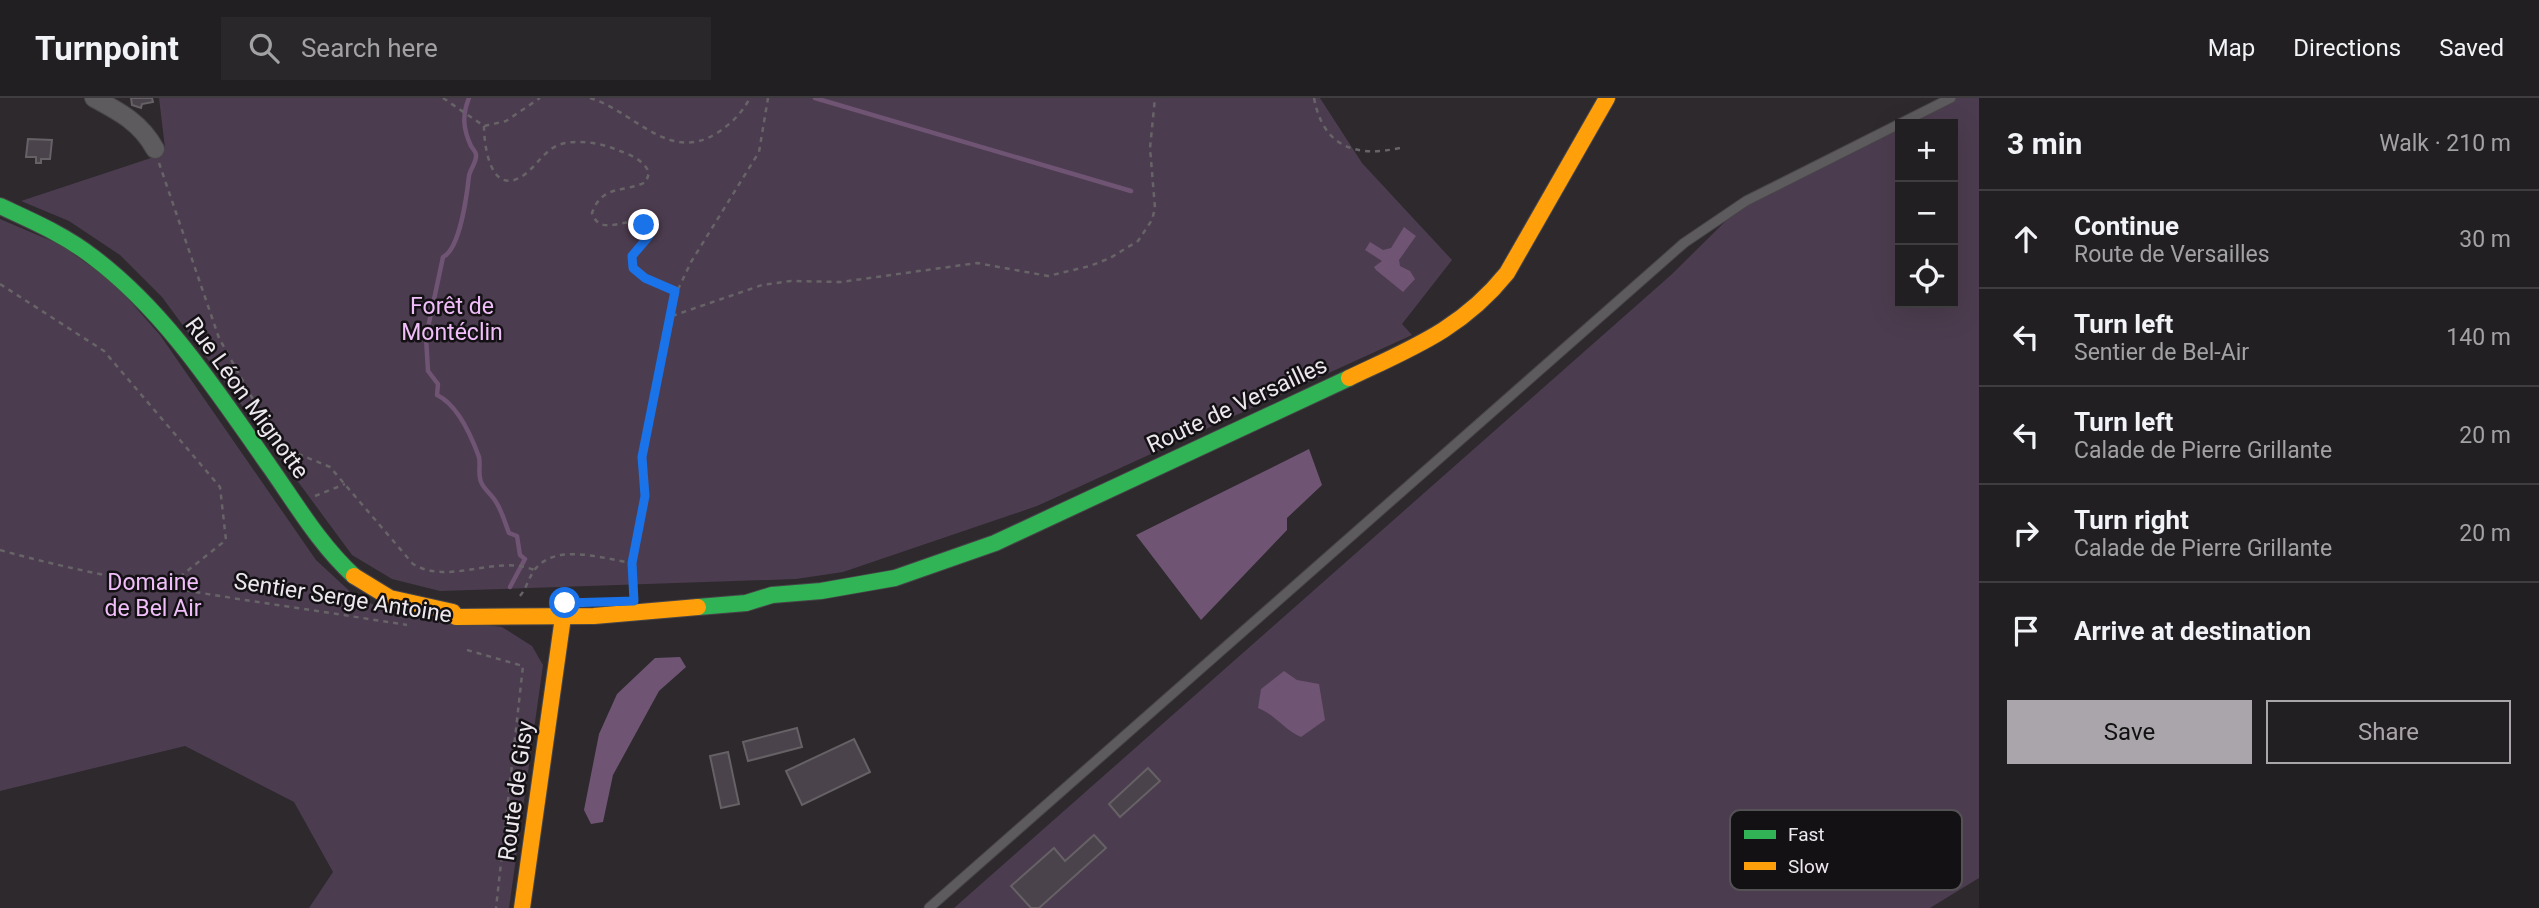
<!DOCTYPE html>
<html lang="en">
<head>
<meta charset="utf-8">
<style>
	:root { --surface:#221f22; --page:#2a272a; --text:#f1f3f6; --muted:#a2a2a5; --line:#3f3d40; --accent:#a9a5aa }
	body { margin:0; font-family:Roboto,sans-serif; background:var(--page); color:var(--text) }
	.controls { position:absolute; right:21px; top:21px; display:grid; overflow:hidden; border-radius:0px; box-shadow:0 7px 28px #0002 }
	.controls button { width:63px; height:63px; display:grid; place-items:center; padding:0; border:0; border-bottom:2px solid var(--line); background:var(--surface); color:var(--text); font:35px sans-serif }
	.stop { position:absolute; width:21px; height:21px; margin:-16px; border:5px solid #1a73e8; border-radius:50%; background:#fff }
	.stop.end { background:#1a73e8; border-color:#fff; box-shadow:0 2px 7px #0008 }
	.list { margin:0; padding:0; list-style:none }
	h2 { display:flex; justify-content:space-between; align-items:center; height:91px; margin:0; padding:0 28px; font-size:30px }
	h2 small { font-size:23px; font-weight:400; color:var(--muted) }
	.list li { display:grid; grid-template-columns:46px 1fr auto; gap:21px; align-items:center; box-sizing:border-box; height:98px; padding:0 28px; border-top:2px solid var(--line) }
	.list b { display:block; font-size:26px; white-space:nowrap }
	.list p { margin:0; font-size:23px; white-space:nowrap; color:var(--muted) }
	.list em { font-size:23px; font-style:normal; color:var(--muted) }
	.actions { display:flex; gap:14px; padding:21px 28px }
	.actions a { flex:1; padding:16px 0; border:2px solid var(--accent); border-radius:0px; text-align:center; font-size:24px; color:var(--accent) }
	.actions .main { background:var(--accent); color:#111 }
	.icon { flex:none; width:38px; height:38px; fill:none; stroke:currentColor; stroke-width:2; stroke-linecap:round; stroke-linejoin:round }
	.map { position:relative; flex:none; width:1979px; height:810px; overflow:hidden }
	header { display:flex; align-items:center; gap:42px; box-sizing:border-box; height:98px; padding:0 35px; background:var(--surface); border-bottom:2px solid var(--line) }
	header strong { font-size:33px }
	nav { display:flex; gap:38px; margin-inline-start:auto; font-size:24px }
	.search { width:490px; height:63px; background:var(--page); display:flex; align-items:center; gap:18px; box-sizing:border-box; padding:0 24px; border-radius:0px; color:var(--muted); font-size:26px }
	main { display:flex }
	aside { flex:1; background:var(--surface) }
	.map>svg:first-child { display:block }
</style>
</head>
<body>
<header>
<strong>Turnpoint</strong>
<div class="search"><svg class="icon" aria-label="search" viewBox="0 0 24 24"><circle cx="10" cy="10" r="6"/><path d="M15 15l6 6"/></svg>Search here</div>
<nav><a>Map</a><a>Directions</a><a>Saved</a></nav>
</header>
<main>
<div class="map">
<svg width="1979" height="810" viewBox="0 0 1979 810">
	<rect width="100%" height="100%" fill="#2d292d"/>
	<g fill="#4c3c4f" fill-rule="evenodd">
		<path d="M159 0H1320L1362 65 1452 162 1402 226 1412 237 1037 408 843 474 796 481 440 493 392 481 352 457 162 199 120 157 69 123 21 103 157 58 165 50Z"/>
		<path d="M1951 0H1979V780L1930 810H954L1671 177 1746 103ZM1900 26H1953V205H1900Z"/>
		<path d="M0 121 61 147 114 185 160 237 316 462 356 499 393 515 502 529 532 548 543 567 509 810H309L333 774 294 704 185 648 0 693Z"/>
	</g>
	<g fill="#6f5474">
		<path d="M1404 129 1416 138 1399 162 1400 168 1410 173 1415 181 1403 194 1376 172 1374 169 1382 163 1365 152 1370 144 1383 152 1391 150Z"/>
		<path d="M1309 351 1322 387 1287 420V432L1201 522 1136 437Z"/>
		<path d="M680 559 686 569 659 593 613 677 603 724 591 726 584 712 599 636 617 596 655 560Z"/>
		<path d="M1284 573 1297 582 1319 586 1325 622 1301 639C1284 632 1276 617 1258 610L1261 591Z"/>
	</g>
	<g fill="none" stroke-linecap="round" stroke-linejoin="round">
		<g stroke="#6f5474" stroke-width="4.5">
			<path d="M469 0C462 17 463 31 471 48 473 51 476 54 476 57 477 64 470 71 469 78 467 96 460 151 443 159L426 239 428 273 438 286 437 297C458 307 471 337 479 359 481 368 477 377 482 386 486 393 492 397 496 404 502 413 505 425 509 435L517 438 520 457 525 461 510 489"/>
			<path d="M815 0 1131 93"/>
		</g>
	</g>
	<g fill="#4a434b" stroke="#656165" stroke-width="2">
		<path d="M131 0H152L153 4 142 6 141 10 132 7Z"/>
		<path d="M28 41 52 42 50 61H41V65H36V59H26Z"/>
		<path d="M797 630 802 649 748 663 743 644Z"/>
		<path d="M854 641 870 674 802 707 786 673Z"/>
		<path d="M728 654 739 706 721 710 710 658Z"/>
		<path d="M1148 670 1160 683 1120 719 1109 706Z"/>
		<path d="M1094 737 1106 750 1039 810H1031L1011 788 1054 750 1065 763Z"/>
	</g>
	<g fill="none" stroke-linecap="round" stroke-linejoin="round">
		<defs>
			<path id="lane" d="M929 810 1684 145 1746 103 1951 0"/>
			<path id="street" d="M94 0C120 14 141 25 155 51"/>
			<g id="fast">
				<path d="M0 108C32 123 65 137 93 159 167 215 217 294 270 369 296 406 320 447 354 478"/>
				<path d="M698 509 746 505 772 497 821 493 895 480 995 445 1349 280"/>
			</g>
			<g id="slow">
				<path d="M1349 280C1412 250 1462 231 1507 175L1607 0"/>
				<path d="M354 478 390 500 453 514 456 519 594 518 698 509"/>
				<path d="M522 810 565 505"/>
			</g>
		</defs>
		<use href="#lane" stroke="#484549" stroke-width="11"/>
		<use href="#street" stroke="#484549" stroke-width="20"/>
		<use href="#fast" stroke="#484549" stroke-width="18"/>
		<use href="#slow" stroke="#484549" stroke-width="18"/>
		<g stroke="#676467" stroke-width="2.5" stroke-dasharray="5 5" stroke-linecap="butt">
			<path d="M443 0 484 28 506 23 540 0"/>
			<path d="M590 0C634 13 669 66 717 35 731 26 742 15 750 0"/>
			<path d="M1314 0C1323 48 1354 60 1400 50"/>
			<path d="M484 28C484 49 491 100 524 77 536 68 543 55 556 48 574 40 602 45 620 53 631 57 645 63 649 75L646 84C624 95 602 86 592 115 601 141 627 116 644 127L649 138 633 158V170L644 180 675 193"/>
			<path d="M159 65 219 240 270 332"/>
			<path d="M0 186 104 253 220 389 226 442 167 489"/>
			<path d="M672 218 762 187 791 183 841 184 977 165 1048 178 1090 168 1110 160 1138 143 1152 122 1155 110 1150 50 1155 0"/>
			<path d="M274 338 296 355 330 369 413 466C450 488 495 456 534 472"/>
			<path d="M315 398 345 386"/>
			<path d="M0 452C133 489 271 505 407 527"/>
			<path d="M633 496 632 465 645 398 642 359 673 202 691 164 759 54 768 0"/>
			<path d="M520 498C526 491 528 482 533 474 554 443 603 461 632 465"/>
			<path d="M467 552 523 568 496 810"/>
		</g>
		<use href="#lane" stroke="#5e5b5e" stroke-width="9"/>
		<use href="#street" stroke="#5e5b5e" stroke-width="18"/>
		<use href="#fast" stroke="#30b455" stroke-width="16"/>
		<use href="#slow" stroke="#ff9f0a" stroke-width="16"/>
	</g>
	<g fill="none" stroke-linecap="round" stroke-linejoin="round">
		<path stroke="#1a73e8" stroke-width="9" d="M565 505 634 503 632 465 645 398 642 359 675 193 645 180 633 170 632 158 649 138 644 127"/>
	</g>
	<g text-anchor="middle" dominant-baseline="central" stroke-width="5" stroke-linejoin="round" paint-order="stroke">
		<g font-size="23" fill="#f0bef9" stroke="#141115">
			<text x="452" y="208">Forêt de<tspan x="452" dy="26">Montéclin</tspan></text>
			<text x="153" y="484">Domaine<tspan x="153" dy="26">de Bel Air</tspan></text>
		</g>
		<g font-size="23" fill="#ece8ed" stroke="#141115">
			<text transform="translate(247 300) rotate(54)">Rue Léon Mignotte</text>
			<text transform="translate(1237 307) rotate(-25)">Route de Versailles</text>
			<text transform="translate(343 500) rotate(9)">Sentier Serge Antoine</text>
			<text transform="translate(516 693) rotate(-82)">Route de Gisy</text>
		</g>
	</g>
	<rect x="1730" y="712" width="232" height="80" rx="10" fill="#141115" stroke="#555256" stroke-width="2"/>
	<rect x="1744" y="732" width="32" height="9" fill="#30b455"/>
	<rect x="1744" y="764" width="32" height="8" fill="#ff9f0a"/>
	<g font-size="19" fill="#ece8ed">
		<text x="1788" y="743">Fast</text>
		<text x="1788" y="775">Slow</text>
	</g>
</svg>
<div class="controls">
<button>+</button>
<button>−</button>
<button><svg class="icon" aria-label="locate" viewBox="0 0 24 24"><circle cx="12" cy="12" r="6"/><path d="M12 2v4M12 18v4M2 12h4M18 12h4"/></svg></button>
</div>
<div class="stop" style="left:565px;top:505px"></div>
<div class="stop end" style="left:644px;top:127px"></div>
</div>
<aside>
<h2>3 min<small>Walk · 210 m</small></h2>
<ul class="list">
<li><svg class="icon" aria-label="ahead" viewBox="0 0 24 24"><path d="M12 20V5M6 11l6-6 6 6"/></svg><div><b>Continue</b><p>Route de Versailles</p></div><em>30 m</em></li>
<li><svg class="icon" aria-label="left" viewBox="0 0 24 24"><path d="M17 20v-9H6M10 6l-5 5 5 5"/></svg><div><b>Turn left</b><p>Sentier de Bel-Air</p></div><em>140 m</em></li>
<li><svg class="icon" aria-label="left" viewBox="0 0 24 24"><path d="M17 20v-9H6M10 6l-5 5 5 5"/></svg><div><b>Turn left</b><p>Calade de Pierre Grillante</p></div><em>20 m</em></li>
<li><svg class="icon" aria-label="right" viewBox="0 0 24 24"><path d="M7 20v-9h11M14 6l5 5-5 5"/></svg><div><b>Turn right</b><p>Calade de Pierre Grillante</p></div><em>20 m</em></li>
<li><svg class="icon" aria-label="arrive" viewBox="0 0 24 24"><path d="M6 21V4h12l-3 4 3 4H6"/></svg><div><b>Arrive at destination</b></div></li>
</ul>
<div class="actions"><a class="main">Save</a><a>Share</a></div>
</aside>
</main>
</body>
</html>
